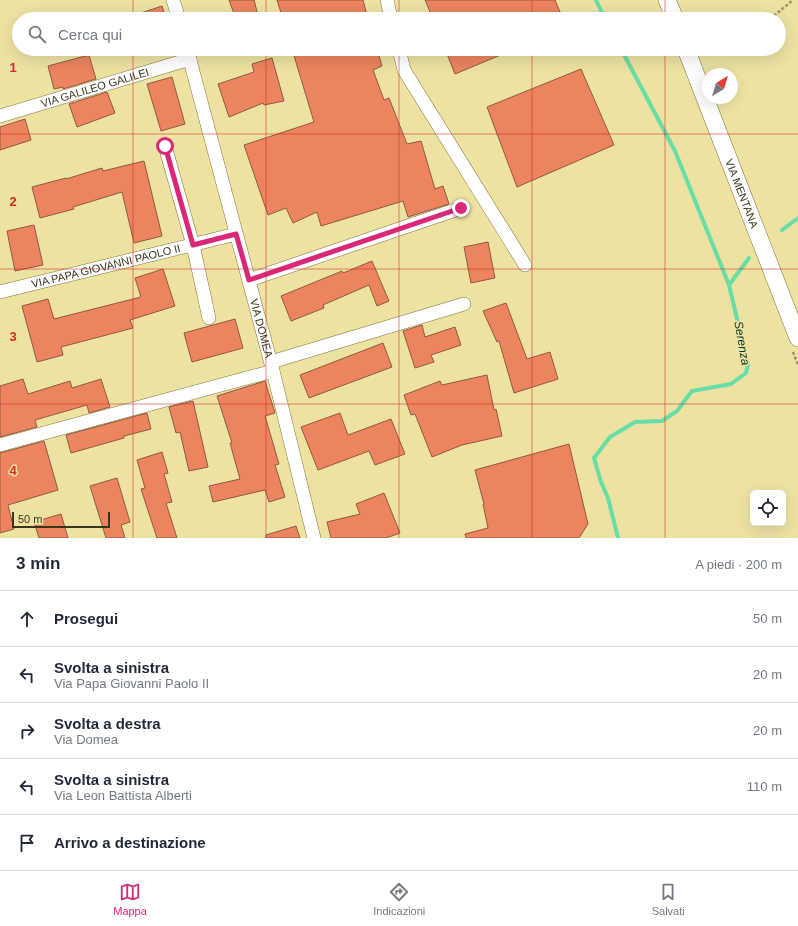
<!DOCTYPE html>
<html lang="it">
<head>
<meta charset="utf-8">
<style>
	:root { --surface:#fff; --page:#f6f6f7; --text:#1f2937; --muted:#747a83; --line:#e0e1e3; --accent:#db2777 }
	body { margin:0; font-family:Arial,sans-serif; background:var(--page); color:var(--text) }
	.controls { position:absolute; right:12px; bottom:12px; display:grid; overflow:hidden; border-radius:6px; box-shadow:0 4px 16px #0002 }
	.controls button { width:36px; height:36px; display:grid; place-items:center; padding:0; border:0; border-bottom:1px solid var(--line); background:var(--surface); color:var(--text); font:20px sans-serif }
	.compass { position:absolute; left:702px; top:68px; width:36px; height:36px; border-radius:50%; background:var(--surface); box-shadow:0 4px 16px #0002; rotate:38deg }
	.scale { position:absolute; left:12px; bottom:10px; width:98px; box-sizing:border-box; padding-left:4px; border:2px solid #39351a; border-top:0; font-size:11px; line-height:14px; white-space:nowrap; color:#39351a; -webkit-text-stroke:3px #ede2a2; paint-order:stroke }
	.stop { position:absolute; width:12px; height:12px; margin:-9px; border:3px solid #db2777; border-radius:50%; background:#fff }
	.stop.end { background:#db2777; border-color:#fff; box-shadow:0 1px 4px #0008 }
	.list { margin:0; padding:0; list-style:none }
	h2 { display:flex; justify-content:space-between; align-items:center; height:52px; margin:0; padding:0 16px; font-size:17px }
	h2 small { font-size:13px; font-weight:400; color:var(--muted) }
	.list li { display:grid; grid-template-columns:26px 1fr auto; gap:12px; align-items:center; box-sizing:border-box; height:56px; padding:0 16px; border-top:1px solid var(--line) }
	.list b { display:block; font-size:15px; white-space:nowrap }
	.list p { margin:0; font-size:13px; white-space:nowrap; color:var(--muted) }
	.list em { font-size:13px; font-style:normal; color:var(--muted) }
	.icon { flex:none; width:22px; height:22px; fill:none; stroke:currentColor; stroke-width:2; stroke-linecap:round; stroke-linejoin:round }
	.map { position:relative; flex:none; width:798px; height:538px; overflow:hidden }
	.search { position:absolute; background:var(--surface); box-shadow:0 4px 16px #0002; left:12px; right:12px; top:12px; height:44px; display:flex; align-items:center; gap:10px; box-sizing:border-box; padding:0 14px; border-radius:22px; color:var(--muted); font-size:15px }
	.sheet { height:332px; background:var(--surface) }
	nav { display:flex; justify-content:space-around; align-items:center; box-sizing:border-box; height:56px; border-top:1px solid var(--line); background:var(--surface); font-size:11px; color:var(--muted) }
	nav a { display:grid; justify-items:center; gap:2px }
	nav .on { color:var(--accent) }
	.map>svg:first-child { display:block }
</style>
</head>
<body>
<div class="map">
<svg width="798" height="538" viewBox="0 0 798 538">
	<rect width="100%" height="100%" fill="#ede2a2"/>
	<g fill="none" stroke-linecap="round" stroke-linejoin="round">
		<g stroke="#67dea5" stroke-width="4">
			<path d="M596 0 605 19"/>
			<path d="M782 230 798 218"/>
			<path d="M729 285 749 258"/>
			<path d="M618 538 608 498 601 482 594 458 610 437 635 422 662 421 677 411 692 391 731 384 746 373 748 365 729 285 675 151 621 49"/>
		</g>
	</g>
	<g fill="#eb845f" stroke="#915743">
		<path d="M229 0H254L259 19H236Z"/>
		<path d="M277 0H363L368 19H283Z"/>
		<path d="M425 0H555L563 19H433Z"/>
		<path d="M162 6 166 19H130L129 17Z"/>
		<path d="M292 49H377L382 66 373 70 384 100 389 98 407 144 421 141 435 189 443 186 449 204 408 217 403 201 321 226 317 212 293 223 286 208 268 215 244 145 314 122Z"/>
		<path d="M445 49H515L455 74Z"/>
		<path d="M89 55 96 79 63 89V87L54 89 48 66Z"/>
		<path d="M272 58 284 101 264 105 263 103 229 117 218 84 254 72 252 64Z"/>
		<path d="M581 69 614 145 517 187 487 107Z"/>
		<path d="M172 77 185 124 161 131 147 84Z"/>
		<path d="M107 92 115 113 77 127 69 104Z"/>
		<path d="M25 119 31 140 0 150V127Z"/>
		<path d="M144 161 162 236 134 243 122 192 73 207 74 209 40 218 32 187 66 178V179L102 168 103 171Z"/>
		<path d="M34 225 43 265 15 271 7 231Z"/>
		<path d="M488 242 495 278 471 283 464 247Z"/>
		<path d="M372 261 389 301 377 306 369 285 323 305 324 308 291 321 281 296 342 271 343 273Z"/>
		<path d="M163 269 175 306 130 320 133 328 61 347 63 355 37 362 22 306 48 299 54 319 141 297 135 278Z"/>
		<path d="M506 303 527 359 550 352 558 379 514 393 499 341 497 342 483 311Z"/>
		<path d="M235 319 243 348 192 362 184 333Z"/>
		<path d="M422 325 425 337 455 327 461 345 431 355 434 362 415 368 403 331Z"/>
		<path d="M383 343 392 367 309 398 300 375Z"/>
		<path d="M487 375 494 410 496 409 502 436 462 445 432 457 415 414 411 415 404 395 440 381 442 385Z"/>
		<path d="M23 379 28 394 70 381 72 388 101 379 110 407 89 413 87 405 35 420 37 427 0 437V386Z"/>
		<path d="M265 381 275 413 265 416 279 464 275 465 285 497 269 502 265 490 213 502 209 486 240 479 230 443H232L217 396Z"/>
		<path d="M193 401 208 467 189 471 180 432 176 433 169 407Z"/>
		<path d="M147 413 151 429 124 436V438L71 453 66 435Z"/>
		<path d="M340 413 348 435 391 419 405 454 375 465 369 451 318 470 301 427Z"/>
		<path d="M44 441 58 490 8 505 14 529 0 533V453Z"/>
		<path d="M569 444 588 524 579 538H466L465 534 488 528 483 504H484L475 470Z"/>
		<path d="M162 452 168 473 164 474 172 502 166 503 177 538H157L141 489 145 488 137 460Z"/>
		<path d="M117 478 130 522 121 525 125 538H106L90 486Z"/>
		<path d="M384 493 400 533 386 538H331L327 522 360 514 356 504Z"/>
		<path d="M61 514 68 538H39L34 522Z"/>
		<path d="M296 526 300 538H266V535Z"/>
	</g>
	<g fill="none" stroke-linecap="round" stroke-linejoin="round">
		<defs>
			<g id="minor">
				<path d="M173 0 179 19"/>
				<path d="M387 0 391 19"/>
				<path id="s1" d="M187 49 273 371 314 538"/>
				<path d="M399 49 404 70 525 265"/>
				<path id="s2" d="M0 116 190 59"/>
				<path d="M165 146 193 245 209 318"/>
				<path d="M249 280 461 208"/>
				<path id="s3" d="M0 292 236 234"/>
				<path d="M271 362 464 304"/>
				<path d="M0 445 273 371"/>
			</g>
			<g id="tertiary">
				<path d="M667 0 675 19"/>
				<path id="s4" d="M686 49 798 338"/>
			</g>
		</defs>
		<use href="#minor" stroke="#7f7537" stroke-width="14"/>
		<use href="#tertiary" stroke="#7f7537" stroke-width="18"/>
		<g stroke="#9d9566" stroke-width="2.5" stroke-dasharray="3 2" stroke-linecap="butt">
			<path d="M770 19 793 0"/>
			<path d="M793 352 798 365"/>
		</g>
		<use href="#minor" stroke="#fff" stroke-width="13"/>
		<use href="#tertiary" stroke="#fff" stroke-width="17"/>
	</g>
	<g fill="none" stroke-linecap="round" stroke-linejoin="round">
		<path stroke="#db2777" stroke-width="5" d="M165 146 193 245 236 234 249 280 461 208"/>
	</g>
	<path fill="none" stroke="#d62828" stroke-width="1" stroke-opacity="0.55" d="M133 0V19M266 0V19M399 0V19M532 0V19M665 0V19M133 49V538M266 49V538M399 49V538M532 49V538M665 49V538M0 134H798M0 269H798M0 404H798"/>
	<g text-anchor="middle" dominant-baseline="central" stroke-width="3" stroke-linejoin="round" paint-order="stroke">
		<g font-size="11" fill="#39351a" stroke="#ede2a2">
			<text stroke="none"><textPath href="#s2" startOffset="99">VIA GALILEO GALILEI</textPath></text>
			<text stroke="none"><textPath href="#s4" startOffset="155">VIA MENTANA</textPath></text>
			<text stroke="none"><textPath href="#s3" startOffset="109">VIA PAPA GIOVANNI PAOLO II</textPath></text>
			<text stroke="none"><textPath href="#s1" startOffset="289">VIA DOMEA</textPath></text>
		</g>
		<g font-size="12" font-style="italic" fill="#003620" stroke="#ede2a2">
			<text transform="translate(742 343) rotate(80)">Serenza</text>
		</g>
	</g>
	<g font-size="13" text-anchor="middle" font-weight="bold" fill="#d62828" stroke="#ede2a2" stroke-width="3" stroke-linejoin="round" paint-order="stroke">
		<text x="13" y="72">1</text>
		<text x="13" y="206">2</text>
		<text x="13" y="341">3</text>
		<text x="13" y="475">4</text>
	</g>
</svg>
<div class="controls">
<button><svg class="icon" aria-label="locate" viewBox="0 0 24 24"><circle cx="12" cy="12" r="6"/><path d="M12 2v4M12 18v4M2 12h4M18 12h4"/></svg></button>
</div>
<svg class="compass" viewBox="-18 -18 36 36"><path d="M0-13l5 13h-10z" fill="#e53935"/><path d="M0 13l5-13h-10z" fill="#747a83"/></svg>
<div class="scale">50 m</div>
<div class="stop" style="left:165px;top:146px"></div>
<div class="stop end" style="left:461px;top:208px"></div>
<div class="search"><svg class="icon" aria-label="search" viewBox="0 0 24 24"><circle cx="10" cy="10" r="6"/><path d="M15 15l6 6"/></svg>Cerca qui</div>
</div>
<section class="sheet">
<h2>3 min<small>A piedi · 200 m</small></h2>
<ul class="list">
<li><svg class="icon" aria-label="ahead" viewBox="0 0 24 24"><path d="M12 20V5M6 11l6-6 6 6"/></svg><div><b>Prosegui</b></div><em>50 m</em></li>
<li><svg class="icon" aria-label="left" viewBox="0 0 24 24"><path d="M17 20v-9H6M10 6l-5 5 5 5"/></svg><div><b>Svolta a sinistra</b><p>Via Papa Giovanni Paolo II</p></div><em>20 m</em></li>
<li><svg class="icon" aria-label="right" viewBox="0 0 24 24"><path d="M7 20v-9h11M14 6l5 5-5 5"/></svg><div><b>Svolta a destra</b><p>Via Domea</p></div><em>20 m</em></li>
<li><svg class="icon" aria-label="left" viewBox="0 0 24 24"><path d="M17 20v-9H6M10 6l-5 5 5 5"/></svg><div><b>Svolta a sinistra</b><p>Via Leon Battista Alberti</p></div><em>110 m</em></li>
<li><svg class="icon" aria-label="arrive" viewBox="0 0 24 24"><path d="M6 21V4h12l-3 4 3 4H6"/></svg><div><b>Arrivo a destinazione</b></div></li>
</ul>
</section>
<nav>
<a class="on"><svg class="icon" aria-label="map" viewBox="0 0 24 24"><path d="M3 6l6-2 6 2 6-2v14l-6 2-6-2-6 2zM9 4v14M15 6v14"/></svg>Mappa</a>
<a><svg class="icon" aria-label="directions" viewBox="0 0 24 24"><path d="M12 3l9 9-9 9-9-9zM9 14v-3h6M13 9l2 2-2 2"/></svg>Indicazioni</a>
<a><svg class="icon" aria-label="saved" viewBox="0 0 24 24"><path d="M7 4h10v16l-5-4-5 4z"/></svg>Salvati</a>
</nav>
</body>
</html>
